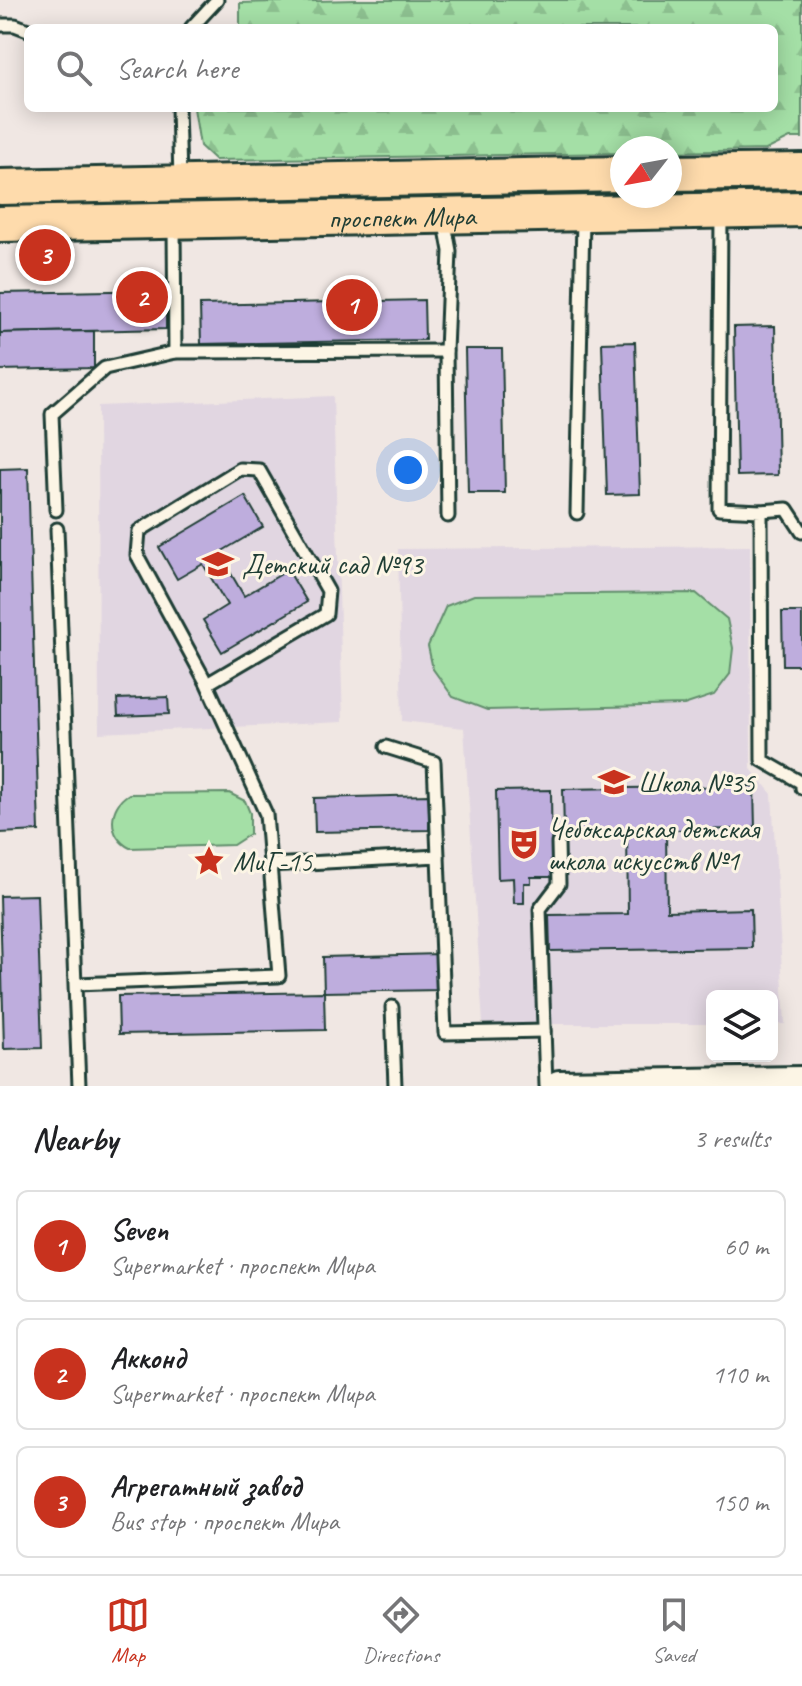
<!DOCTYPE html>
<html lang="en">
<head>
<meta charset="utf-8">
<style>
	:root { --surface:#fff; --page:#f6f6f6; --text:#202124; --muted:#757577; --line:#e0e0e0; --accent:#c8321e }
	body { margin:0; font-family:Caveat,sans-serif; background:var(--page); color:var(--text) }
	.controls { position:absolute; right:24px; bottom:24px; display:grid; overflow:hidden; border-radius:12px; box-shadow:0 4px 20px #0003 }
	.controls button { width:72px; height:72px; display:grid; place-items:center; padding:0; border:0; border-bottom:2px solid var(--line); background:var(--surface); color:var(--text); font:40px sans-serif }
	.compass { position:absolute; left:610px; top:136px; width:72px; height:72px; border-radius:50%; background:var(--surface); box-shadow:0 4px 20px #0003; rotate:239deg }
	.you { position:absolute; left:408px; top:470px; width:28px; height:28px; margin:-20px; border:6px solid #fff; border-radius:50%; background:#1a73e8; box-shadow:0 0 0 12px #1a73e833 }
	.badge { display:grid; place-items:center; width:52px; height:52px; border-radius:50%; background:var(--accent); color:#fff; font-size:26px; font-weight:700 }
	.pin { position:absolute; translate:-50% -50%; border:4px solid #fff; box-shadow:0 2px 8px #0006 }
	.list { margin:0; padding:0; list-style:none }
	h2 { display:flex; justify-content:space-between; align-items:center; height:104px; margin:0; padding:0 32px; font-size:34px }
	h2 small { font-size:26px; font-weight:400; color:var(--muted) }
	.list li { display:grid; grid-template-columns:52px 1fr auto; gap:24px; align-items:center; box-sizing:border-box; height:112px; margin:0 16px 16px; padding:0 16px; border:2px solid var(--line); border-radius:12px }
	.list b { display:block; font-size:30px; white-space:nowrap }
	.list p { margin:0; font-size:26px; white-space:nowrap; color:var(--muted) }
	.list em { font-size:26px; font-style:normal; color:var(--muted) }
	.icon { flex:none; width:44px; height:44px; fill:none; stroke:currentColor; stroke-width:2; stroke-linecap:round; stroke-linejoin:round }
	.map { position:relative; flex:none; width:802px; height:1086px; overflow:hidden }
	.search { position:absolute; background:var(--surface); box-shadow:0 4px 20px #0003; left:24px; right:24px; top:24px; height:88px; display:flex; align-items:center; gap:20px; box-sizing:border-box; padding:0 28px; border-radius:12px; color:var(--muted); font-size:30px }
	.sheet { height:488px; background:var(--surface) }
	nav { display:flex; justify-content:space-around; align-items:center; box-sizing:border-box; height:112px; border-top:2px solid var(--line); background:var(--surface); font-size:22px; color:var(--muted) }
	nav a { display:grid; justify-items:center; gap:4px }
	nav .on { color:var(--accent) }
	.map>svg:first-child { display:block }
</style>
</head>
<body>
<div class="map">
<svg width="802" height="1086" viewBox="0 0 802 1086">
	<defs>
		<pattern id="grass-dots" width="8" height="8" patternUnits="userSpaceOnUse" patternTransform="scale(2)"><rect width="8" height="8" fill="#a4dfa6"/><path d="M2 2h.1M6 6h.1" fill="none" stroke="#8dc090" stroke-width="1.8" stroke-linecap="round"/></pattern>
		<pattern id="forest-firs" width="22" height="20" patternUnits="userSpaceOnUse" patternTransform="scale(2)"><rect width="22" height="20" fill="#a4dfa6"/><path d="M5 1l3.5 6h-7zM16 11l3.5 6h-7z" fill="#8dc090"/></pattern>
	</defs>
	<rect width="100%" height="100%" fill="#f0e7e3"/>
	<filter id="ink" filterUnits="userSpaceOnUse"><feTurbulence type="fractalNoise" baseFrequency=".0125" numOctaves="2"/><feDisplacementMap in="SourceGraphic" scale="16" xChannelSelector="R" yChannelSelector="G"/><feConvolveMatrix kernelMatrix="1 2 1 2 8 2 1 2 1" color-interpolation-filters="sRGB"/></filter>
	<g filter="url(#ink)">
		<g fill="#e1d6e1">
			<path d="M333 396 343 722 99 733 98 406Z"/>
			<path d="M750 546 751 769 772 794 785 1024H772V996H712V1024H483L464 728 402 721 398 549Z"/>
		</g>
		<path fill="url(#grass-dots)" stroke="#628e6d" stroke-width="2" d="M622 187V195L0 206V197Z"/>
		<path fill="url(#forest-firs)" stroke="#628e6d" stroke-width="2" d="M356 0H802V138H790L766 150 670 152V148H622V153L215 160 200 146 194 108H774V28H240V3Z"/>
		<g fill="#a4dfa6" stroke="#628e6d" stroke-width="2">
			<path d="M696 593 727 619 733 648 730 674 714 695 684 705 487 710 453 697 433 669 428 646 446 606 474 595Z"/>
			<path d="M229 793 245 801 250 813V834L233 845 130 848C107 837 108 806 129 794Z"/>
		</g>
		<g fill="#beaddd" stroke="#1f3d34" stroke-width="2">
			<path d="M166 290V329L0 333V293Z"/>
			<path d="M424 300 425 340 201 344 200 305Z"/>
			<path d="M775 326 778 475 737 476 734 327Z"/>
			<path d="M94 331V368L0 370V333Z"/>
			<path d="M635 342 640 494 607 495 602 343Z"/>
			<path d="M465 349H502L505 493H468Z"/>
			<path d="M28 468 39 831 0 833V469Z"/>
			<path d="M245 496 263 527 219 553 244 596 288 570 307 602 222 652 203 620 227 605 203 564 177 579 159 547Z"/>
			<path d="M782 612H802V665H783Z"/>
			<path d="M168 697 169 714 118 716 117 699Z"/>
			<path d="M754 786 755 829 666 830 667 911 751 909 752 948 550 951 549 915 628 914 627 831 564 832 563 789Z"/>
			<path d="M551 790 552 877H531V883H524V903H514L513 878 498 879 496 791Z"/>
			<path d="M429 795V830L315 832 314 798Z"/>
			<path d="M37 895 42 1048 4 1049 0 896Z"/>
			<path d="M440 954 441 990 324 992 323 957Z"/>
			<path d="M324 992 325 1030 119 1034 118 996Z"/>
		</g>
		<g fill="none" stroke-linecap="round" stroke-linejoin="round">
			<defs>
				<g id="lane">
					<path d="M0 25H15L28 30"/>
					<path d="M191 28 217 0"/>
					<path d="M178 108 180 179"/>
					<path d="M721 215 719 509 761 511 762 760 802 783V788"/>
					<path d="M444 218 450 251 446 351 448 516"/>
					<path d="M174 226 175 352"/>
					<path d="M56 510 52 414 105 368 175 352 446 351"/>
					<path d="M761 511 787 509 802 532"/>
					<path d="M577 513 583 218"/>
					<path d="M57 529 79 1086"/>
					<path d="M386 747 434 762 438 856"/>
					<path d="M270 865 438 856 445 1033 544 1031"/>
					<path d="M77 984 279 976 266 814 207 684 137 555 139 531 240 469 259 470 328 591 326 614 207 684"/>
					<path d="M392 1007 395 1086"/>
					<path d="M546 1086 540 909 559 884 558 843"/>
				</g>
				<path id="secondary" d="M559 1086 802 1082"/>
				<g id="primary">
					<path d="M670 173 802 171"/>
					<path d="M0 187 622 174"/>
					<path id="s1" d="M0 224 802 209"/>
				</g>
			</defs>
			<use href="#lane" stroke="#1f3d34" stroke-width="17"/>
			<use href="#secondary" stroke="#1f3d34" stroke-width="36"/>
			<use href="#primary" stroke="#1f3d34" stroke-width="40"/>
			<use href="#lane" stroke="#fcf5e5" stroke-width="11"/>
			<use href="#secondary" stroke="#fcf5e5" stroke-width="30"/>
			<use href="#primary" stroke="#fedbac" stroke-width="34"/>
		</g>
	</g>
	<defs>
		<symbol id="school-bare" viewBox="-9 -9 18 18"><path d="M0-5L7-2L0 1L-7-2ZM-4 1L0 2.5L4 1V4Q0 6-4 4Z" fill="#c8321e" stroke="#fcf5e5" stroke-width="2.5" paint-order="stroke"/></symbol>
		<symbol id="theatre-bare" viewBox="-9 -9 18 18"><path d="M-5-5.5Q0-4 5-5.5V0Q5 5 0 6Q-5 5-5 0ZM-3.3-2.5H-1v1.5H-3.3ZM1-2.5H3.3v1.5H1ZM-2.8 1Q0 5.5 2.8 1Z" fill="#c8321e" stroke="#fcf5e5" stroke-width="2.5" paint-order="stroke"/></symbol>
		<symbol id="sight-bare" viewBox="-9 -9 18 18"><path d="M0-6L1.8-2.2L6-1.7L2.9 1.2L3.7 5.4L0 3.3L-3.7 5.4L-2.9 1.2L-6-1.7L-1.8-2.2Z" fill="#c8321e" stroke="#fcf5e5" stroke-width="2.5" paint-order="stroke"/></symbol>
	</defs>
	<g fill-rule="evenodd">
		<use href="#school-bare" x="196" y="542" width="44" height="44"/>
		<use href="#school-bare" x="592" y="760" width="44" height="44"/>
		<use href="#theatre-bare" x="502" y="822" width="44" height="44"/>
		<use href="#sight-bare" x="187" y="839" width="44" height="44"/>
	</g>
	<g text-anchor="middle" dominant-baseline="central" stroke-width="6" stroke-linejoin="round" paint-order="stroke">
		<g font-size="28" fill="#1f3d34" stroke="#fcf5e5">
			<text stroke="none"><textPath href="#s1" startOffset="402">проспект Мира</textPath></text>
		</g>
		<g font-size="28" fill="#1f3d34" stroke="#fcf5e5" text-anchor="start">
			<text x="242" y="564">Детский сад №93</text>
			<text x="638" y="782">Школа №35</text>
			<text x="548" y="828">Чебоксарская детская<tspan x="548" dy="32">школа искусств №1</tspan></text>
			<text x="233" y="861">МиГ-15</text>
		</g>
	</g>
</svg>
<div class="controls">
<button><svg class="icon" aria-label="layers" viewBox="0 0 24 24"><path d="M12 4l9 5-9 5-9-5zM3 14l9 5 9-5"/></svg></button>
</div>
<svg class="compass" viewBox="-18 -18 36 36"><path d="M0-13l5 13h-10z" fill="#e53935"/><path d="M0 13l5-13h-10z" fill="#757577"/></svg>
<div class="you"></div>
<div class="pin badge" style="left:352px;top:305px">1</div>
<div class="pin badge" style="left:142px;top:297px">2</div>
<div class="pin badge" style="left:45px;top:255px">3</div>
<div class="search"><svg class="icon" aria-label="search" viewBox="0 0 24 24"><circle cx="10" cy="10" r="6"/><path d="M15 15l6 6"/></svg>Search here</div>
</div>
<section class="sheet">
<h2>Nearby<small>3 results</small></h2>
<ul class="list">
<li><span class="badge">1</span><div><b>Seven</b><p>Supermarket · проспект Мира</p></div><em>60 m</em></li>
<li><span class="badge">2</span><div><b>Акконд</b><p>Supermarket · проспект Мира</p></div><em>110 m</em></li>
<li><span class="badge">3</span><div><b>Агрегатный завод</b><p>Bus stop · проспект Мира</p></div><em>150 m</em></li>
</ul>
</section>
<nav>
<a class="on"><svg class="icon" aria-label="map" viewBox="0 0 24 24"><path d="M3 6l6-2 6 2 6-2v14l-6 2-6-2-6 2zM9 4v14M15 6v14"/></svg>Map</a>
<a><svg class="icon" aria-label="directions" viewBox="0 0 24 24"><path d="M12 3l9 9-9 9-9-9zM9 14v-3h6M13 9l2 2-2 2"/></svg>Directions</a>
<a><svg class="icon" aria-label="saved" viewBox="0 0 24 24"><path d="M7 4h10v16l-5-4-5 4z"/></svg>Saved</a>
</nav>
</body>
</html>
